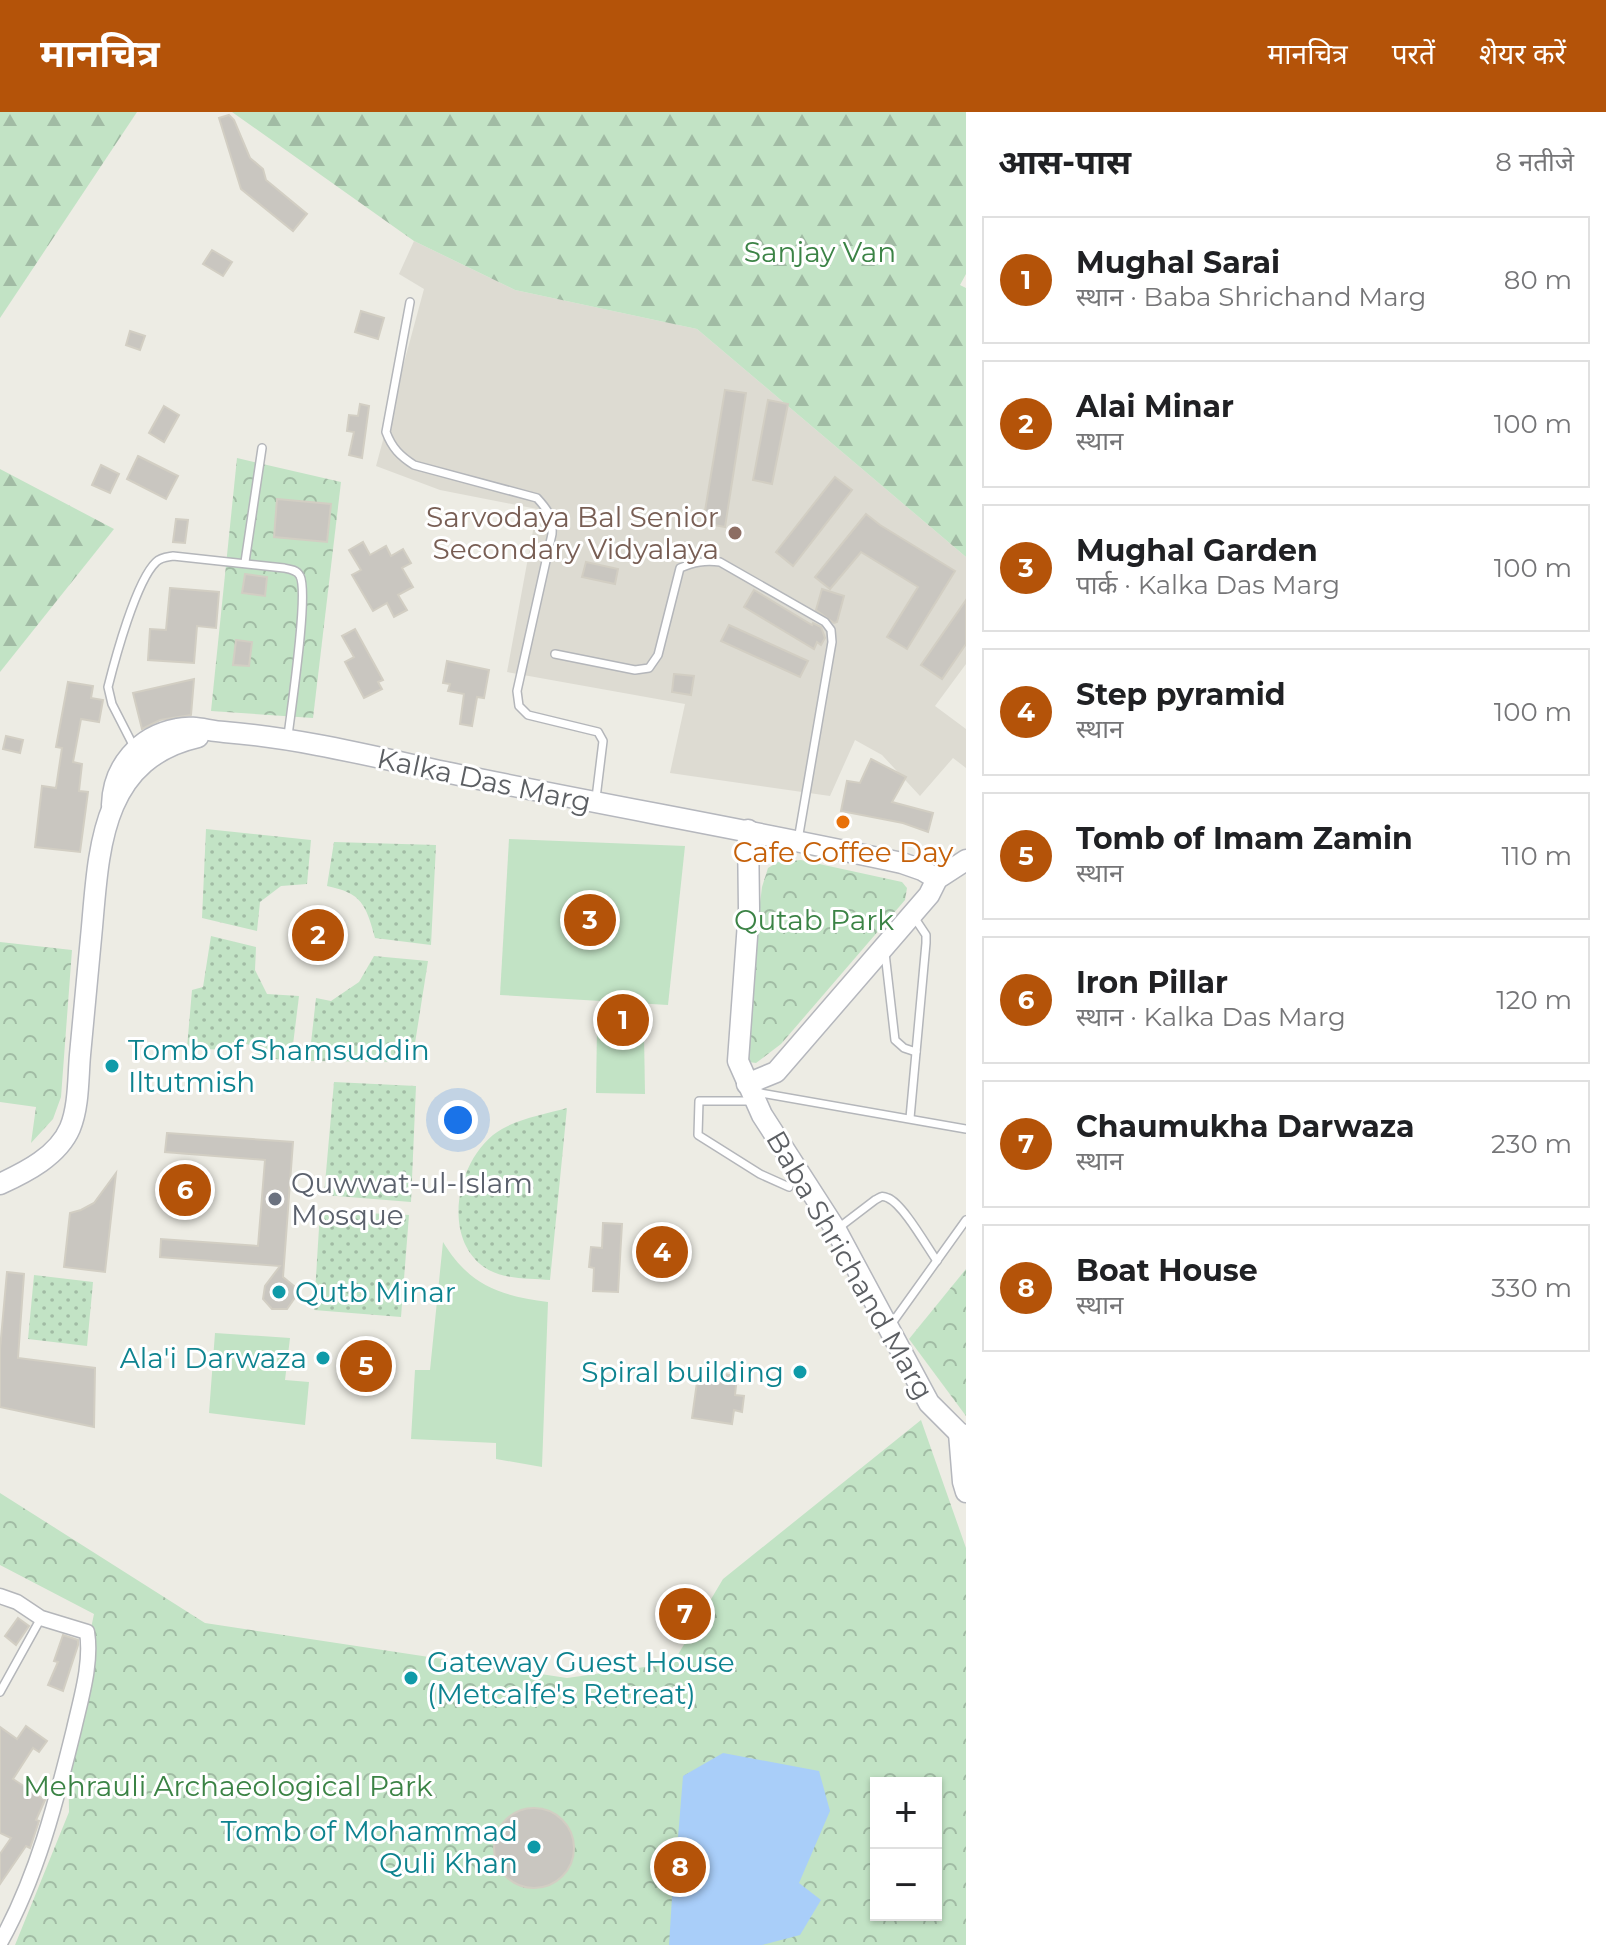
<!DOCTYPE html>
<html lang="hi">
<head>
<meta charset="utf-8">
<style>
	:root { --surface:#fff; --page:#f6f6f6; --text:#202124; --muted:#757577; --line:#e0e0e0; --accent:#b45309 }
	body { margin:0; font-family:Montserrat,"Noto Sans Devanagari",sans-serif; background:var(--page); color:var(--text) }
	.controls { position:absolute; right:24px; bottom:24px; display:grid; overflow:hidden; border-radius:0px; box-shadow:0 2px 6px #0004 }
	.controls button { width:72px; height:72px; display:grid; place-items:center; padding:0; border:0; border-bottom:2px solid var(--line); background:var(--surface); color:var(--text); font:40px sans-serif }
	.you { position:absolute; left:458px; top:1008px; width:28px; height:28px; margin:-20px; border:6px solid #fff; border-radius:50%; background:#1a73e8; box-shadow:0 0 0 12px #1a73e833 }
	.badge { display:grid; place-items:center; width:52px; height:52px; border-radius:50%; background:var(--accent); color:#fff; font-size:26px; font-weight:700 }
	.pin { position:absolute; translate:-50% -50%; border:4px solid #fff; box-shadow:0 2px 8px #0006 }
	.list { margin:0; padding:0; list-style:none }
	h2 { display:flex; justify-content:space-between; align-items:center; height:104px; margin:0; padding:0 32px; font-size:34px }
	h2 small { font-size:26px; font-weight:400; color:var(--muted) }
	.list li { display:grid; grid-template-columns:52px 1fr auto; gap:24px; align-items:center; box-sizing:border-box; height:128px; margin:0 16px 16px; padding:0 16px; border:2px solid var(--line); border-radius:0px }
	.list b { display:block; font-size:30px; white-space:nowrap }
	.list p { margin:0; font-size:26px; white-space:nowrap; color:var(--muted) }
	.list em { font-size:26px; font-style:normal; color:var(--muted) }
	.map { position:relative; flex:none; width:966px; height:1833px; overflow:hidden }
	header { display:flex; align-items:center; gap:48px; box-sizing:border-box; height:112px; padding:0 40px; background:var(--accent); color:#fff }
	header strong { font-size:38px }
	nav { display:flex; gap:44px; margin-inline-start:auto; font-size:28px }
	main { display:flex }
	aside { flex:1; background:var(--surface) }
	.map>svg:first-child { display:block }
</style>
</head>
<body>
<header>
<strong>मानचित्र</strong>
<nav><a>मानचित्र</a><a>परतें</a><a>शेयर करें</a></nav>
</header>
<main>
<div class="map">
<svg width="966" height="1833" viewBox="0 0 966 1833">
	<defs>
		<pattern id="grass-dots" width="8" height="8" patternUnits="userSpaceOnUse" patternTransform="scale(2)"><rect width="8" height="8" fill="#c2e3c5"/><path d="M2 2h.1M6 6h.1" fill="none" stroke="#a1bba4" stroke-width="1.8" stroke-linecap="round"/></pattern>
		<pattern id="forest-firs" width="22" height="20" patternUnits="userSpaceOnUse" patternTransform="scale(2)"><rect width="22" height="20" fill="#c2e3c5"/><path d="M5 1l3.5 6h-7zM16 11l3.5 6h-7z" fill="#a1bba4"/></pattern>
		<pattern id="park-crowns" width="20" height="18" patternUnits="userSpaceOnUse" patternTransform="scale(2)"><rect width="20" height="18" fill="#c2e3c5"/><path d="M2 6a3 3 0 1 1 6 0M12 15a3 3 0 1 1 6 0" fill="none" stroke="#a1bba4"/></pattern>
	</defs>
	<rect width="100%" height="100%" fill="#edece4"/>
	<path fill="#dddbd2" d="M414 129 515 178 697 217 966 445V552L935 594 966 617V656L953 646 920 684 882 643 855 628 830 684 670 661 685 592 507 560 537 397 440 378 376 354 424 177 399 162Z"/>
	<g fill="url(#grass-dots)">
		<path d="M206 717 311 728 307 772 281 774 260 790 257 819 202 806Z"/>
		<path d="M334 730 436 733 431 833 375 826C366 793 362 781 327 774Z"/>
		<path d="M211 824 256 835 255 858 267 882 299 884 291 949 260 945 253 934 240 930 226 938 187 936 192 878 203 875Z"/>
		<path d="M374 844 428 849 412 950 309 949 316 886 331 889 359 870Z"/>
		<path d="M334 970 416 974 411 1090 324 1083Z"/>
		<path d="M567 996 550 1168C529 1166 502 1168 484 1155 439 1123 459 1041 502 1017 521 1006 546 1002 567 996Z"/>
		<path d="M320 1099 409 1103 401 1205 314 1198Z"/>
		<path d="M34 1163 93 1170 87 1234 28 1227Z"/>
	</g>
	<g fill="url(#forest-firs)">
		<path d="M0 0H137L0 206Z"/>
		<path d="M232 0H966V162L960 173 966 176V445L697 217 515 178 414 129Z"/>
		<path d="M0 357 114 417 0 560Z"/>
	</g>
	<g fill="url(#park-crowns)" fill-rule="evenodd">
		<path d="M237 346 341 370 313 606 211 599Z"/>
		<path d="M801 748 902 770 907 776 905 788 781 932 756 951 749 950 741 939 762 775 768 756 778 750Z"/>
		<path d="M0 830 72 838 61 985 53 1007 31 1031 36 995 0 990Z"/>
		<path d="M966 1157V1304L909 1227Z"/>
		<path d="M921 1308 966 1436V1833H15L69 1700 68 1627 94 1502 0 1453V1381L205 1511 567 1566 673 1551 723 1467ZM876 1671H936V1803H876Z"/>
	</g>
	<g fill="#c2e3c5">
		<path d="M509 727 685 734 668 893 500 883Z"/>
		<path d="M597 916 644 922 645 982 596 981Z"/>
		<path d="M443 1130C469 1173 500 1184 548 1190L542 1355 496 1347V1331L411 1327 415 1258H430Z"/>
		<path d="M215 1221 290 1226 285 1268 309 1270 305 1313 209 1301Z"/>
	</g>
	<path fill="#a9cef9" d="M723 1641 819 1659 830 1699 799 1771 821 1788 800 1823 762 1833H669L673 1770 698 1773 703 1745 677 1738 683 1664Z"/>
	<g fill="#c9c6c0" stroke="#d2cec3" stroke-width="2">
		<path d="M229 3 234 8 250 46 263 57 266 68 307 102 293 119 241 77 219 6Z"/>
		<path d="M212 138 232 150 223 164 203 152Z"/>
		<path d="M361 199 384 206 378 227 355 220Z"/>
		<path d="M130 219 145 224 140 238 126 233Z"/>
		<path d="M725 278 746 281 725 415 703 411Z"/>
		<path d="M768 288 788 292 772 372 753 368Z"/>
		<path d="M360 292 369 294 362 346 349 343 354 320 347 319 349 303 358 304Z"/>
		<path d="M164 294 179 303 164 330 149 321Z"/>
		<path d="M138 344 178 364 166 387 127 367Z"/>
		<path d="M101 353 119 362 110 381 92 373Z"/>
		<path d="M835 365 852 378 793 454 776 440Z"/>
		<path d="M277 387 331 392 327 430 274 425Z"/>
		<path d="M866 402 880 413 955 459 907 537 887 525 918 475 861 440 830 477 815 465Z"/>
		<path d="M176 407 188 408 185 431 173 430Z"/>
		<path d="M363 430 370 443 386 434 391 444 403 437 411 451 402 456 413 475 398 483 407 498 394 505 387 491 373 499 352 463 361 458 349 438Z"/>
		<path d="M586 450 618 457 615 472 582 465Z"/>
		<path d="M245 462 267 465 265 484 242 481Z"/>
		<path d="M170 476 219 480 216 516 197 514 194 551 148 548 150 517 166 518Z"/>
		<path d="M822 477 844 484 837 510 834 511 816 498Z"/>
		<path d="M754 478 812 513 813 511 821 515 825 526 821 533 817 530 814 537 744 495Z"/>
		<path d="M966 488V532L942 567 921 553Z"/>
		<path d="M729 513 808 549 800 565 721 529Z"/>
		<path d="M355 517 383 568 378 570 382 577 364 586 345 550 354 545 342 524Z"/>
		<path d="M236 528 252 530 249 554 233 553Z"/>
		<path d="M447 549 489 558 484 586 477 585 472 614 460 612 464 582 448 579 450 572 443 571Z"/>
		<path d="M674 562 694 564 691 583 672 580Z"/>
		<path d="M194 567 191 603 160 608 142 617 133 581Z"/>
		<path d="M68 570 93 574 91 586 103 588 99 610 81 607 73 650 82 652 79 679 88 680 80 740 35 735 42 674 56 676 62 636 56 635Z"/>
		<path d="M6 624 23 628 20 641 3 637Z"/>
		<path d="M871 647 906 665 892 690 933 701 928 720 903 711 841 699 847 669 860 671Z"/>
		<circle cx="318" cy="825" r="23"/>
		<path d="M598 896 651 903 649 920 595 913Z"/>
		<path d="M167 1021 293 1030 283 1165 294 1174 296 1184 287 1197H272L263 1187 265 1174 280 1154 160 1145 161 1127 258 1134 265 1048 165 1040Z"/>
		<path d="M116 1061 105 1160 64 1155 70 1101 81 1098 94 1091Z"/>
		<path d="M603 1111 622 1112 618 1180 593 1179 594 1156 589 1155 591 1135 602 1136Z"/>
		<path d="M7 1160 24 1162 18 1246 95 1256 94 1315 0 1295V1237Z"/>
		<path d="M358 1244 377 1246 375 1264 356 1262Z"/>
		<path d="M711 1260 737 1264 735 1283 744 1284 742 1300 734 1298 732 1312 692 1306 698 1263 711 1264Z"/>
		<path d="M18 1506 29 1514 16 1533 5 1524Z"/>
		<path d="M63 1523 78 1528V1533L63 1579 48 1573 58 1550 54 1549Z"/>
		<path d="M26 1614 47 1629 39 1640 33 1636 13 1667 45 1688 36 1708 39 1709 30 1736 26 1734 0 1772V1742L11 1726 0 1721V1615L17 1627Z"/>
		<circle cx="534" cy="1736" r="40"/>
		<path d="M665 1741 699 1748 695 1769 661 1763Z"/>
	</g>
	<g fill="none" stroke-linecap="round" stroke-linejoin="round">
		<defs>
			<g id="lane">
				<path d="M410 190 386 320C392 336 400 344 414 353L537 386C548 398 553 405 552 422L517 579 519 594 528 603 598 620 603 629 596 686"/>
				<path d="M245 450 262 336"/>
				<path d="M555 542 635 558 649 556 658 543 680 456C694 450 705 448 720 450L825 510 831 518 832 530 798 728"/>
				<path d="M134 635 112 592 108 575C115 547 136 469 156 450 161 445 167 445 173 444L284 456C290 457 297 458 300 464 309 481 291 598 288 624"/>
				<path d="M885 841 895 928 904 936 916 940"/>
				<path d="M755 980 966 1017"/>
				<path d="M754 989H699L698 1023 760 1062 789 1075"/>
				<path d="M910 1006 926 831V823L914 805"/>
				<path d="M837 1117 875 1088C881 1085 881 1083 888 1086 903 1092 927 1135 937 1149"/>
				<path d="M890 1214 966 1108"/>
				<path d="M0 1580 41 1506"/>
			</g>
			<path id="street" d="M0 1484 17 1490 41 1506 87 1520C92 1551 81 1586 74 1617 56 1690 37 1765 0 1831"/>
			<g id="secondary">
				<path d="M112 693C113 655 139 624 177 617 194 613 207 619 224 620 299 626 371 644 445 660 597 692 750 718 902 751L922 758 937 767"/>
				<path d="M748 718 749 797 738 949 762 1003 836 1118 929 1291 959 1321 966 1324"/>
				<path d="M747 972 776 960 929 783 937 767 966 748"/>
				<path d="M0 1072C26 1060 58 1044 70 1016 79 994 78 966 80 943 84 901 88 858 92 815 99 735 102 647 198 625"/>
				<path d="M959 1321 963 1370 966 1380"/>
			</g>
		</defs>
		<use href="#lane" stroke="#b4b6ba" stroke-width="10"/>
		<use href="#street" stroke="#b4b6ba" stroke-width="17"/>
		<use href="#secondary" stroke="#b5b7bd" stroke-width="23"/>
		<use href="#lane" stroke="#fff" stroke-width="7"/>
		<use href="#street" stroke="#fff" stroke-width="14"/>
		<use href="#secondary" stroke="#fff" stroke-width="20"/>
	</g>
	<circle fill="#8d6e63" stroke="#fff" stroke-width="3" cx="735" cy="421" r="8"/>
	<circle fill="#e8710a" stroke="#fff" stroke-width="3" cx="843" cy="710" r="8"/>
	<g fill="#0f9aa8" stroke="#fff" stroke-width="3">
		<circle cx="112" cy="954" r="8"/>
		<circle cx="279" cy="1180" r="8"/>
		<circle cx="323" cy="1246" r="8"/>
		<circle cx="800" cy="1260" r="8"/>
		<circle cx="411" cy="1566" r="8"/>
		<circle cx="534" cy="1735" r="8"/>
	</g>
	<circle fill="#6b7280" stroke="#fff" stroke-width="3" cx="275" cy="1087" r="8"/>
	<g text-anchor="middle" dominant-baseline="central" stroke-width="6" stroke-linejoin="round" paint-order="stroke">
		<g font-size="28" fill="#3b8345" stroke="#fff">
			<text x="820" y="140">Sanjay Van</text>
			<text x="814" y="808">Qutab Park</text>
			<text x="228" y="1674">Mehrauli Archaeological Park</text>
		</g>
		<g font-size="28" fill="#785e54" stroke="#fff" text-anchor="end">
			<text x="719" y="405">Sarvodaya Bal Senior<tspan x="719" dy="32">Secondary Vidyalaya</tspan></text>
		</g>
		<g font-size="28" fill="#5c5f63" stroke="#fff">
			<text transform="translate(484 668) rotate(12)">Kalka Das Marg</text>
			<text transform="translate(850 1153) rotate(60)">Baba Shrichand Marg</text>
		</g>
		<g font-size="28" fill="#c56008" stroke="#fff">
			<text x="843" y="740">Cafe Coffee Day</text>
		</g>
		<g font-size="28" fill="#0d838f" stroke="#fff" text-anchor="start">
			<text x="128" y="938">Tomb of Shamsuddin<tspan x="128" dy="32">Iltutmish</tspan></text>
			<text x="295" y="1180">Qutb Minar</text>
			<text x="307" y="1246" text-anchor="end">Ala'i Darwaza</text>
			<text x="784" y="1260" text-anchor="end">Spiral building</text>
			<text x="427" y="1550">Gateway Guest House<tspan x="427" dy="32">(Metcalfe's Retreat)</tspan></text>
			<text x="518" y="1719" text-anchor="end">Tomb of Mohammad<tspan x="518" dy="32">Quli Khan</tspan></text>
		</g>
		<g font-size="28" fill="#5b616d" stroke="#fff" text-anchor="start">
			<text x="291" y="1071">Quwwat-ul-Islam<tspan x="291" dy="32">Mosque</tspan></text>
		</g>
	</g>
</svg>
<div class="controls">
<button>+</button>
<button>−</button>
</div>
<div class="you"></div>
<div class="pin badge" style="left:623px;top:908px">1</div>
<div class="pin badge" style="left:318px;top:823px">2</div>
<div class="pin badge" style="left:590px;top:808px">3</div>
<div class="pin badge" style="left:662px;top:1140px">4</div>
<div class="pin badge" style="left:366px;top:1254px">5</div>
<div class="pin badge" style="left:185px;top:1078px">6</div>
<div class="pin badge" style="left:685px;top:1502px">7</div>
<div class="pin badge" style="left:680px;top:1755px">8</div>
</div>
<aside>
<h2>आस-पास<small>8 नतीजे</small></h2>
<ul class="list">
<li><span class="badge">1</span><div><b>Mughal Sarai</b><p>स्थान · Baba Shrichand Marg</p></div><em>80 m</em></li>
<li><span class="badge">2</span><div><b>Alai Minar</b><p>स्थान</p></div><em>100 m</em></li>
<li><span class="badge">3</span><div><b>Mughal Garden</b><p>पार्क · Kalka Das Marg</p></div><em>100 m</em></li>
<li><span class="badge">4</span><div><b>Step pyramid</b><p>स्थान</p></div><em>100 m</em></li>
<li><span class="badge">5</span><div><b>Tomb of Imam Zamin</b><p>स्थान</p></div><em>110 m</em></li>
<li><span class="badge">6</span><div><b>Iron Pillar</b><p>स्थान · Kalka Das Marg</p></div><em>120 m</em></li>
<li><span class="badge">7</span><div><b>Chaumukha Darwaza</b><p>स्थान</p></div><em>230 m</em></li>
<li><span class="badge">8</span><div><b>Boat House</b><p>स्थान</p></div><em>330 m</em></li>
</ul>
</aside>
</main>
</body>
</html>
